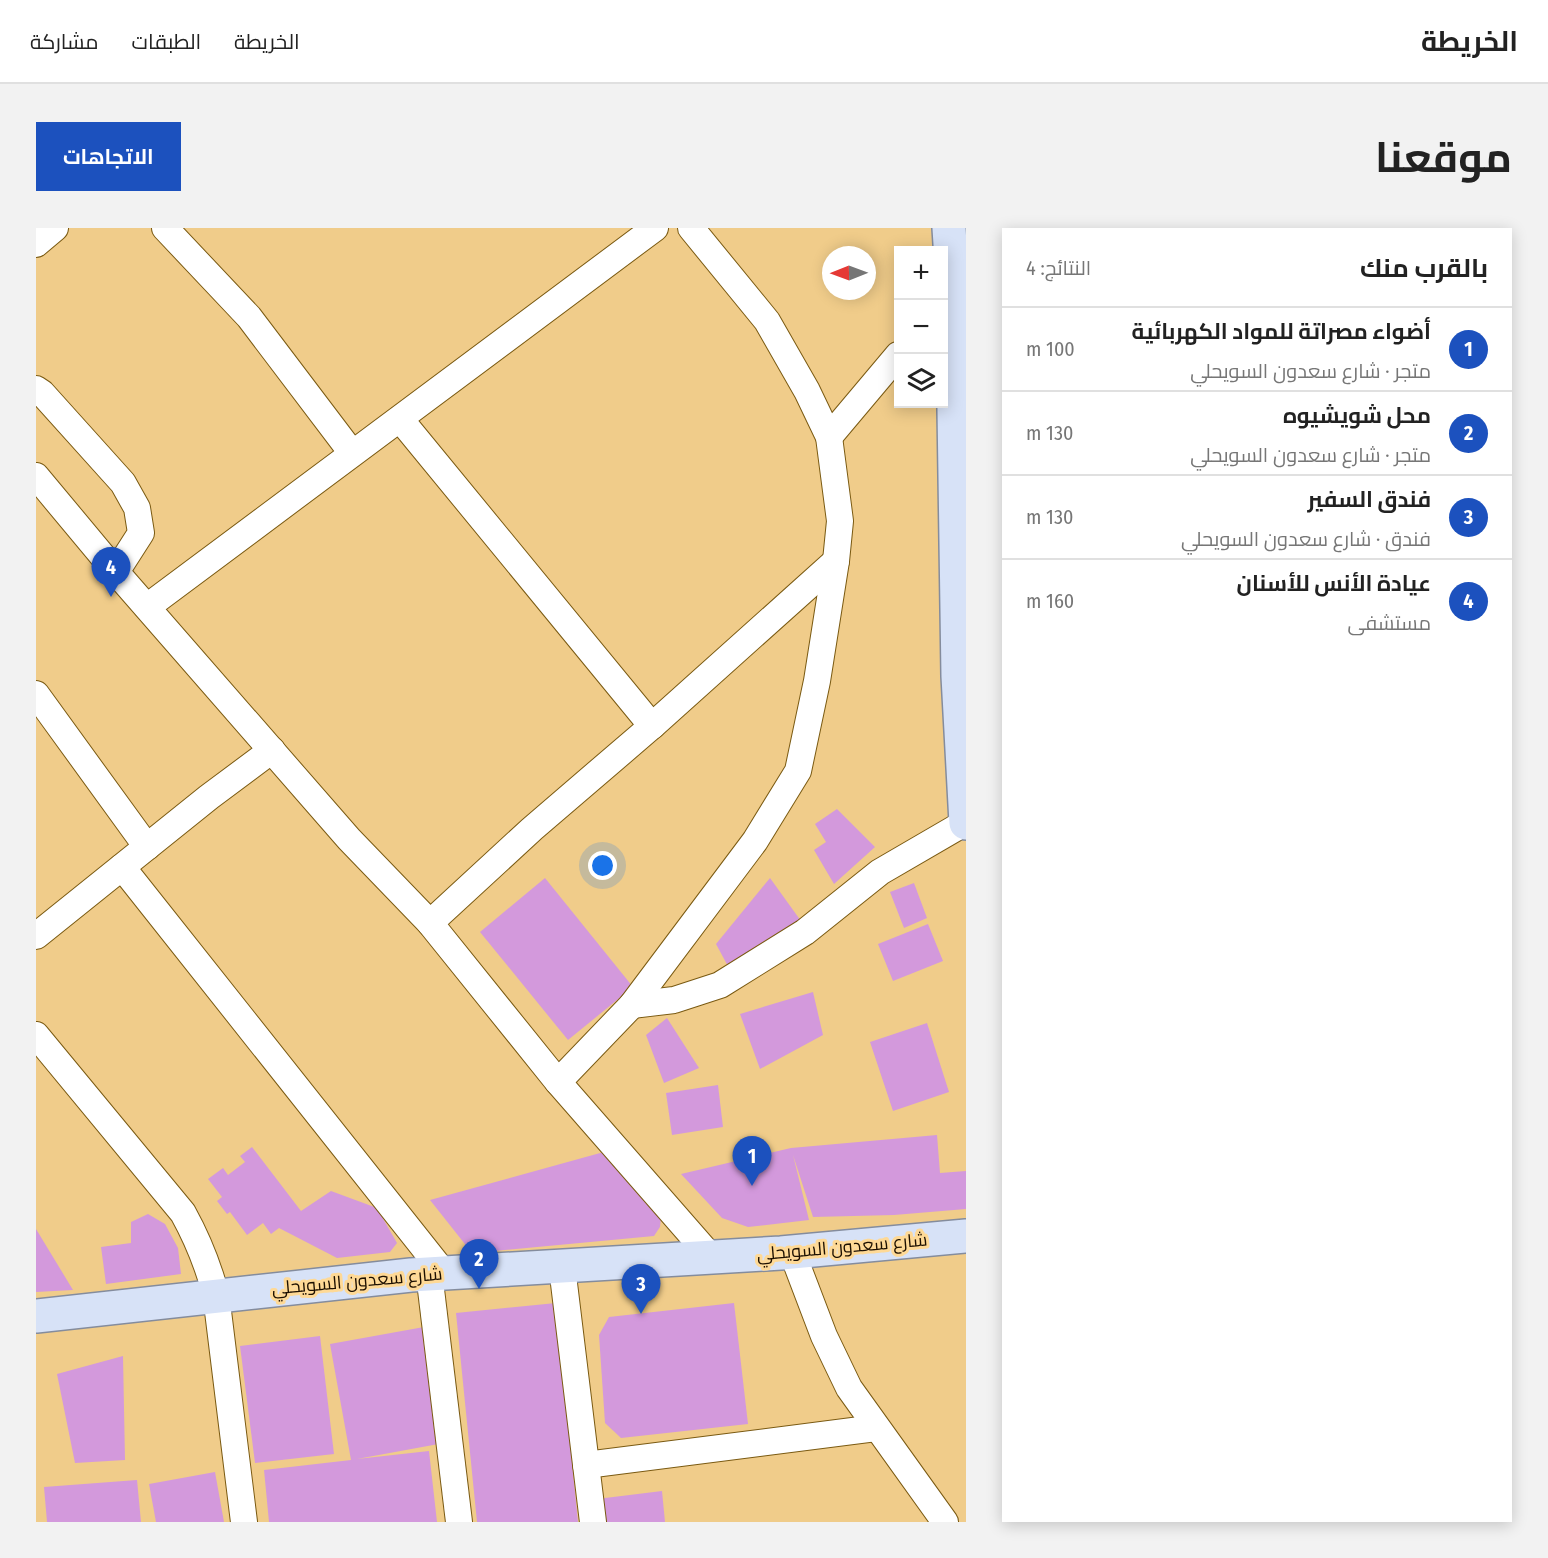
<!DOCTYPE html>
<html lang="ar">
<head>
<meta charset="utf-8">
<style>
	:root { --surface:#fff; --page:#f2f2f2; --text:#222; --muted:#767676; --line:#e0e0e0; --accent:#1c51be }
	body { margin:0; font-family:"Fira Sans Condensed",Cairo,sans-serif; background:var(--page); color:var(--text); direction:rtl }
	.controls { position:absolute; right:18px; top:18px; display:grid; overflow:hidden; border-radius:0px; box-shadow:0 3px 15px #0003 }
	.controls button { width:54px; height:54px; display:grid; place-items:center; padding:0; border:0; border-bottom:2px solid var(--line); background:var(--surface); color:var(--text); font:30px sans-serif }
	.compass { position:absolute; left:786px; top:18px; width:54px; height:54px; border-radius:50%; background:var(--surface); box-shadow:0 3px 15px #0003; rotate:269deg }
	.you { position:absolute; left:567px; top:638px; width:21px; height:21px; margin:-15px; border:4px solid #fff; border-radius:50%; background:#1a73e8; box-shadow:0 0 0 9px #1a73e833 }
	.badge { display:grid; place-items:center; width:39px; height:39px; border-radius:50%; background:var(--accent); color:#fff; font-size:20px; font-weight:700 }
	.pin { position:absolute; translate:-50% -50px; filter:drop-shadow(0 2px 3px #0008) }
	.pin::after { content:''; position:absolute; top:32px; width:21px; height:18px; background:inherit; clip-path:polygon(0 0,100% 0,50% 100%) }
	.list { margin:0; padding:0; list-style:none }
	h2 { display:flex; justify-content:space-between; align-items:center; height:78px; margin:0; padding:0 24px; font-size:26px }
	h2 small { font-size:20px; font-weight:400; color:var(--muted) }
	.list li { display:grid; grid-template-columns:39px 1fr auto; gap:18px; align-items:center; box-sizing:border-box; height:84px; padding:0 24px; border-top:2px solid var(--line) }
	.list b { display:block; font-size:22px; white-space:nowrap }
	.list p { margin:0; font-size:20px; white-space:nowrap; color:var(--muted) }
	.list em { font-size:20px; font-style:normal; color:var(--muted) }
	.icon { flex:none; width:33px; height:33px; fill:none; stroke:currentColor; stroke-width:2; stroke-linecap:round; stroke-linejoin:round }
	.map { position:relative; flex:none; width:930px; height:1294px; overflow:hidden; direction:ltr; border-radius:0px }
	header { display:flex; align-items:center; gap:36px; box-sizing:border-box; height:84px; padding:0 30px; background:var(--surface); border-bottom:2px solid var(--line) }
	header strong { font-size:28px }
	nav { display:flex; gap:33px; margin-inline-start:auto; font-size:21px }
	.intro { display:flex; align-items:center; justify-content:space-between; box-sizing:border-box; height:144px; padding:0 36px }
	h1 { margin:0; font-size:42px }
	.button { padding:15px 27px; border-radius:0px; background:var(--accent); color:#fff; font-size:21px; font-weight:700 }
	main { display:flex; gap:36px; padding:0 36px }
	aside { flex:1; background:var(--surface); border-radius:0px; box-shadow:0 3px 15px #0003 }
	.map>svg:first-child { display:block }
</style>
</head>
<body>
<header>
<strong>الخريطة</strong>
<nav><a>الخريطة</a><a>الطبقات</a><a>مشاركة</a></nav>
</header>
<div class="intro"><h1>موقعنا</h1><a class="button">الاتجاهات</a></div>
<main>
<aside>
<h2>بالقرب منك<small>النتائج: 4</small></h2>
<ul class="list">
<li><span class="badge">1</span><div><b>أضواء مصراتة للمواد الكهربائية</b><p>متجر · شارع سعدون السويحلي</p></div><em>100 m</em></li>
<li><span class="badge">2</span><div><b>محل شويشيوه</b><p>متجر · شارع سعدون السويحلي</p></div><em>130 m</em></li>
<li><span class="badge">3</span><div><b>فندق السفير</b><p>فندق · شارع سعدون السويحلي</p></div><em>130 m</em></li>
<li><span class="badge">4</span><div><b>عيادة الأنس للأسنان</b><p>مستشفى</p></div><em>160 m</em></li>
</ul>
</aside>
<div class="map">
<svg width="930" height="1294" viewBox="0 0 930 1294">
	<rect width="100%" height="100%" fill="#f0cc8a"/>
	<g fill="#d399dc">
		<path d="M801 581 839 619 798 656 778 622 790 614 779 596Z"/>
		<path d="M509 650 597 759 532 812 444 704Z"/>
		<path d="M734 650 770 700 694 742 680 716Z"/>
		<path d="M878 655 891 690 868 700 854 664Z"/>
		<path d="M892 696 907 733 857 753 842 716Z"/>
		<path d="M777 764 787 807 724 841 704 786Z"/>
		<path d="M631 790 663 840 628 855 610 807Z"/>
		<path d="M891 795 913 864 857 883 834 814Z"/>
		<path d="M682 857 687 899 636 907 630 865Z"/>
		<path d="M901 907 904 945 930 943V981L858 987 777 989 757 927 773 992 712 999 686 990 645 946 755 920Z"/>
		<path d="M216 919 265 983 295 963 341 980 361 1015 354 1024 301 1030 243 1000 235 1006 227 995 211 1007 194 984 191 986 181 973 186 969 172 951 187 940 192 947 209 934 204 928Z"/>
		<path d="M575 922 625 989 624 999 618 1008 436 1025 394 972Z"/>
		<path d="M112 986 129 996 142 1020 145 1046 70 1056 65 1019 95 1015V994Z"/>
		<path d="M0 1001 37 1062 0 1064Z"/>
		<path d="M520 1075 542 1294H441L420 1085Z"/>
		<path d="M698 1075 712 1196 585 1210 569 1195 563 1107 573 1089Z"/>
		<path d="M388 1099 408 1215 321 1231 393 1223 401 1294H233L228 1242 315 1232 294 1116Z"/>
		<path d="M284 1108 298 1226 219 1235 204 1118Z"/>
		<path d="M87 1128 89 1232 39 1235 21 1146Z"/>
		<path d="M179 1244 188 1294H120L113 1256Z"/>
		<path d="M101 1252 105 1294H11L8 1259Z"/>
		<path d="M626 1263 629 1294H563L561 1271Z"/>
	</g>
	<g fill="none" stroke-linecap="round" stroke-linejoin="round">
		<defs>
			<g id="minor">
				<path d="M129 0 213 89 316 225"/>
				<path d="M0 16 19 0"/>
				<path d="M0 161 6 165 87 255 101 280 105 305 80 344"/>
				<path d="M364 191 616 498 496 601 394 695"/>
				<path d="M793 209 862 127"/>
				<path d="M0 248 80 344 313 611 394 695 522 854 675 1029"/>
				<path d="M111 379 619 0"/>
				<path d="M0 466 111 619"/>
				<path d="M616 498 800 333"/>
				<path d="M86 639 408 1045"/>
				<path d="M0 708 173 569 236 522"/>
				<path d="M596 777 638 772 684 757 769 704 844 644 930 594"/>
				<path d="M0 807 147 985C162 1012 172 1037 180 1067L208 1294"/>
				<path d="M522 854 596 777 719 613 762 543 781 453 800 333 804 293 793 209 771 163 731 93 655 0"/>
				<path d="M756 1024 788 1108 813 1160 909 1294"/>
				<path d="M526 1039 557 1294"/>
				<path d="M393 1045 423 1294"/>
				<path d="M550 1237 840 1200"/>
			</g>
			<g id="major">
				<path d="M913 0 916 47 922 448 930 595"/>
				<path d="M0 1088 375 1047 745 1025 930 1008"/>
			</g>
		</defs>
		<use href="#minor" stroke="#7a5a12" stroke-width="28"/>
		<use href="#major" stroke="#848c9d" stroke-width="36"/>
		<use href="#minor" stroke="#fff" stroke-width="26"/>
		<use href="#major" stroke="#d7e2f7" stroke-width="33"/>
	</g>
	<g text-anchor="middle" dominant-baseline="central" stroke-width="6" stroke-linejoin="round" paint-order="stroke">
		<g font-size="18" fill="#1d1000" stroke="#fed996">
			<text transform="translate(806 1019) rotate(-5)">شارع سعدون السويحلي</text>
			<text transform="translate(321 1053) rotate(-5)">شارع سعدون السويحلي</text>
		</g>
	</g>
</svg>
<div class="controls">
<button>+</button>
<button>−</button>
<button><svg class="icon" aria-label="layers" viewBox="0 0 24 24"><path d="M12 4l9 5-9 5-9-5zM3 14l9 5 9-5"/></svg></button>
</div>
<svg class="compass" viewBox="-18 -18 36 36"><path d="M0-13l5 13h-10z" fill="#e53935"/><path d="M0 13l5-13h-10z" fill="#767676"/></svg>
<div class="you"></div>
<div class="pin badge" style="left:716px;top:958px">1</div>
<div class="pin badge" style="left:443px;top:1061px">2</div>
<div class="pin badge" style="left:605px;top:1086px">3</div>
<div class="pin badge" style="left:75px;top:369px">4</div>
</div>
</main>
</body>
</html>
